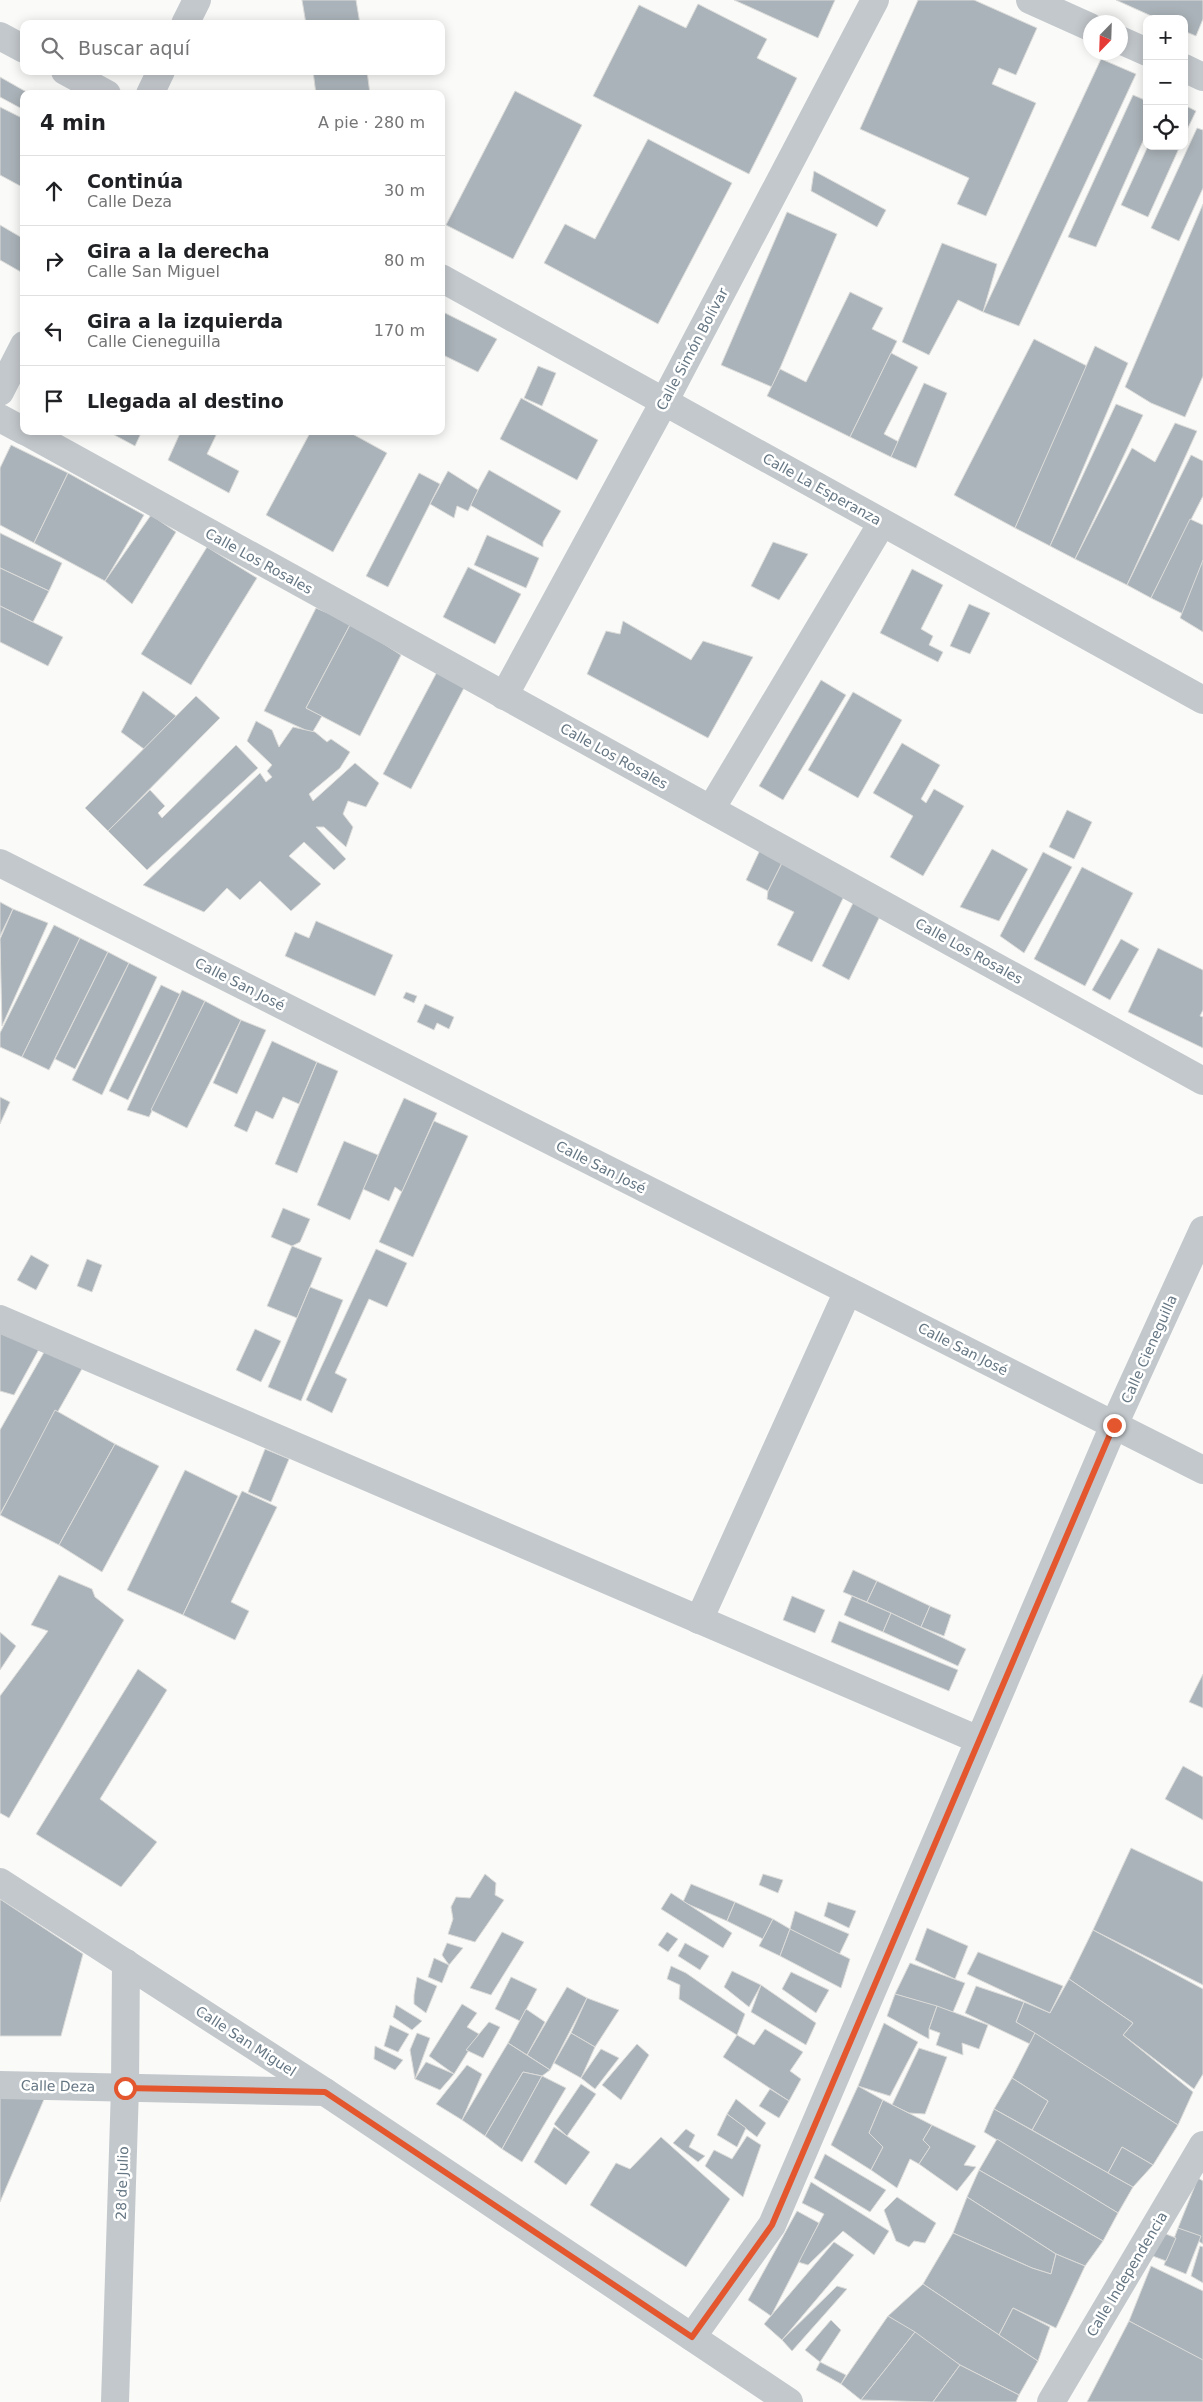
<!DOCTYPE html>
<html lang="es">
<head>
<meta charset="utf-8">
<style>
	:root { --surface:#fff; --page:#f6f6f6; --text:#202124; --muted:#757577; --line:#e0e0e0 }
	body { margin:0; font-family:"DejaVu Sans",sans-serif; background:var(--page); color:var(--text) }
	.controls { position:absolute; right:15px; top:15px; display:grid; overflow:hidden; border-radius:10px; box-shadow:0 2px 12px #0003 }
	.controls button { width:45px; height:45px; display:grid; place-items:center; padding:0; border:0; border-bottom:1px solid var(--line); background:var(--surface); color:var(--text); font:25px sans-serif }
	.compass { position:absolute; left:1083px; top:15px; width:45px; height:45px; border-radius:50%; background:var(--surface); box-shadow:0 2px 12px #0003; rotate:203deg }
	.stop { position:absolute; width:15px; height:15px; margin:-11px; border:4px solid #e4572e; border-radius:50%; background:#fff }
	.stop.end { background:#e4572e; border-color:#fff; box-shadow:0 1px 5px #0008 }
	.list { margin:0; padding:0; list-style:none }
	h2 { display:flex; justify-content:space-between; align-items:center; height:65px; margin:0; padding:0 20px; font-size:21px }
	h2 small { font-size:16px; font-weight:400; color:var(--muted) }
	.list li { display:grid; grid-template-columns:32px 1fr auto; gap:15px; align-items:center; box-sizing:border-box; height:70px; padding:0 20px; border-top:1px solid var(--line) }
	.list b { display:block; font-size:19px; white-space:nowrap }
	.list p { margin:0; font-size:16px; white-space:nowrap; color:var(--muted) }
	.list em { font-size:16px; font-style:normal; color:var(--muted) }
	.icon { flex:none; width:28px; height:28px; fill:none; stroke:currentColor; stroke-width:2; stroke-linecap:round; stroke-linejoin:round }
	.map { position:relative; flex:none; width:1203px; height:2402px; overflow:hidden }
	.search { position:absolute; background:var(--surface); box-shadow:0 2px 12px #0003; left:20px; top:20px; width:425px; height:55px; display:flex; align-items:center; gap:12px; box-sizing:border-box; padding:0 18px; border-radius:10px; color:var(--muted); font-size:19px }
	.panel { position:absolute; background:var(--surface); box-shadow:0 2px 12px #0003; left:20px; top:90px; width:425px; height:345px; border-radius:10px }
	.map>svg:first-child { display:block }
</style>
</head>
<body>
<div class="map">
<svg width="1203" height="2402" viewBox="0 0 1203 2402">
	<rect width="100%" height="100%" fill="#fafaf8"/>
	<g fill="#aab3b9" stroke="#dcdcda">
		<path d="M302 0H356L360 24H306Z"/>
		<path d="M734 0H835L818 38Z"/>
		<path d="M918 0H974L1037 28 1016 75 999 68 992 84 1036 103 986 216 957 204 969 178 860 129Z"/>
		<path d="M1116 0H1203V19L1196 36 1184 31V19H1158Z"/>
		<path d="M698 4 767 39 757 58 797 78 749 174 593 96 639 5 686 28Z"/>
		<path d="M1101 59 1136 74 1019 326 983 312Z"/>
		<path d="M313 71H367L370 94H316Z"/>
		<path d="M0 77 30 94H24V110L0 97Z"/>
		<path d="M515 91 582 125 513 259 446 225Z"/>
		<path d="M1133 95 1147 101V132L1096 247 1068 237Z"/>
		<path d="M1184 105 1196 111 1184 136Z"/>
		<path d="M0 107 24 119V188L0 175Z"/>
		<path d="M1197 128 1203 130V188L1179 241 1151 228Z"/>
		<path d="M648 139 732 183 658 324 544 263 565 224 595 239Z"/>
		<path d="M1148 146H1180L1148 217 1121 205Z"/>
		<path d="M814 171 886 210 877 227 811 191Z"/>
		<path d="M1203 204V376L1185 417 1151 403 1125 387Z"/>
		<path d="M787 212 837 234 772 387 721 365Z"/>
		<path d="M0 225 24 239V268L21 272 0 260Z"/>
		<path d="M942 243 997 264 983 312 958 300 929 355 902 342Z"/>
		<path d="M850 292 883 308 872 329 897 341 850 437 767 396 780 369 806 382Z"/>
		<path d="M441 311 497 339 478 372 441 354Z"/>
		<path d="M1034 339 1087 366 1015 528 954 495Z"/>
		<path d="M1095 346 1128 363 1050 546 1015 528Z"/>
		<path d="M891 353 918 367 884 434 899 442 891 457 850 437Z"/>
		<path d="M538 366 556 373 542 406 524 398Z"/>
		<path d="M924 383 947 393 916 468 891 457Z"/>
		<path d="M521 398 598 440 577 480 500 439Z"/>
		<path d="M1116 404 1143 415 1075 559 1050 546Z"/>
		<path d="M1175 423 1197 431 1127 585 1075 559 1132 448 1155 462Z"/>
		<path d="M107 431H142L135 446Z"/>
		<path d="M181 431H218L207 454 239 471 229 493 168 460Z"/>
		<path d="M311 431H347L387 453 333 552 266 515Z"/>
		<path d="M11 445 68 473 34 543 0 525V468Z"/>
		<path d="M1191 455 1203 461V496L1151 598 1127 585Z"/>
		<path d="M489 470 561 511 543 542V547L470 505Z"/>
		<path d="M448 471 478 490 468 511 457 506 454 518 430 504Z"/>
		<path d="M68 473 144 515 105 581 34 543Z"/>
		<path d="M419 473 440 484 388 587 366 576Z"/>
		<path d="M151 515 176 532 132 604 105 581Z"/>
		<path d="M1190 519 1203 525V561L1183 614 1151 598Z"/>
		<path d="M0 533 62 563 49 591 0 568Z"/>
		<path d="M487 535 539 558 526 588 474 565Z"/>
		<path d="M773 542 808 554 779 600 751 586Z"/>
		<path d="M207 547 257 578 191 685 141 654Z"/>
		<path d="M1203 560V632L1180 618Z"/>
		<path d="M468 567 521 594 495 644 443 617Z"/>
		<path d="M0 568 49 591 33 622 0 606Z"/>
		<path d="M912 569 943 585 921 629 933 636 929 645 943 652 938 662 880 633Z"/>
		<path d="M969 604 990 613 970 654 950 646Z"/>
		<path d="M0 606 63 637 48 666 0 642Z"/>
		<path d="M316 608 351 623 306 708 322 716 312 733 264 711Z"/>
		<path d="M623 621 691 660 703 641 753 657 708 738 587 674 606 631 620 634Z"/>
		<path d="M351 623 401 655 360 736 306 708Z"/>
		<path d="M437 672 465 686 411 789 383 774Z"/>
		<path d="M821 680 846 695 783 800 759 786Z"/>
		<path d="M143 691 176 716 144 749 121 732Z"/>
		<path d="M853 692 902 720 858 798 808 770Z"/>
		<path d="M196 696 220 718 108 831 85 808Z"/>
		<path d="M256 721 272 730 279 747 293 727 315 732 327 742 331 739 350 752 340 768 309 794 313 801 355 763 379 783 366 807 348 801 343 814 353 827 346 847 324 827H316L346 859 334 870 304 842 289 856 321 884 291 911 260 881 240 900 227 888 204 912 143 885 260 773 266 782 272 777 267 771 272 765 247 741Z"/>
		<path d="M902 743 940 765 921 799 926 803 934 789 964 806 923 876 890 857 913 816 873 793Z"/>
		<path d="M236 745 258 768 147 870 108 831 150 790 165 806 158 813 162 818Z"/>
		<path d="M1067 810 1092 822 1074 859 1049 847Z"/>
		<path d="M992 849 1028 869 999 921 960 907Z"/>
		<path d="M760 850 783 861 768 891 746 880Z"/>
		<path d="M1043 852 1072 867 1024 953 1000 936Z"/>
		<path d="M783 861 847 890 812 962 777 945 794 912 767 899 768 891Z"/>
		<path d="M1082 867 1133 893 1085 986 1034 959Z"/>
		<path d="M856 897 883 910 849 980 822 966Z"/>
		<path d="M0 902 13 909 0 936Z"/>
		<path d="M13 909 48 923 2 1026 0 939Z"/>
		<path d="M316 921 393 955 375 996 285 956 295 932 309 938Z"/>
		<path d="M54 925 80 938 22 1057 0 1047V1033Z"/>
		<path d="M80 938 108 952 49 1070 22 1057Z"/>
		<path d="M1121 939 1139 949 1110 1000 1092 990Z"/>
		<path d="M1158 948 1203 970V1010L1200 1016 1203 1017V1048L1128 1012Z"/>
		<path d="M108 952 129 963 75 1069 55 1059Z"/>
		<path d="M129 963 157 977 102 1095 72 1080Z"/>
		<path d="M161 985 180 994 128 1100 109 1091Z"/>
		<path d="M182 990 205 1001 149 1117 127 1110Z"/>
		<path d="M406 992 417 996 414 1003 403 998Z"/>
		<path d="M205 1001 241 1020 187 1128 151 1110Z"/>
		<path d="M425 1004 454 1017 449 1029 437 1023 434 1030 417 1022Z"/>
		<path d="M241 1020 266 1030 237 1094 213 1083Z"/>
		<path d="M272 1041 317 1062 299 1104 283 1097 273 1119 256 1111 247 1132 234 1126Z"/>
		<path d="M317 1062 338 1071 297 1173 275 1164Z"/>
		<path d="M0 1097 10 1102 0 1124Z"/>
		<path d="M404 1098 437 1113 402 1192 395 1187 389 1201 363 1189Z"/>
		<path d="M434 1121 468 1136 413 1257 379 1242Z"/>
		<path d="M344 1141 378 1155 350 1220 317 1205Z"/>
		<path d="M283 1208 310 1219 300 1242 292 1246 271 1237Z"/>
		<path d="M292 1246 322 1258 297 1318 267 1306Z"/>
		<path d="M376 1249 407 1263 387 1307 369 1299 335 1373 347 1379 332 1413 306 1400Z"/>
		<path d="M31 1255 49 1265 36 1290 17 1280Z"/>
		<path d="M87 1259 102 1265 92 1292 77 1286Z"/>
		<path d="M310 1287 343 1300 301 1401 268 1387Z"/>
		<path d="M0 1321 44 1340 14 1395 0 1391Z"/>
		<path d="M255 1329 281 1341 261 1382 236 1370Z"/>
		<path d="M47 1347 83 1367 0 1514V1430Z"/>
		<path d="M55 1410 115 1444 59 1545 0 1515Z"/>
		<path d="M115 1444 159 1466 102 1572 59 1545Z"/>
		<path d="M265 1449 289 1459 271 1502 248 1492Z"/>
		<path d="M185 1470 238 1496 183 1615 127 1590Z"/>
		<path d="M242 1491 277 1507 231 1602 249 1611 235 1640 183 1615Z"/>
		<path d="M853 1570 877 1581 867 1602 843 1592Z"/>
		<path d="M59 1575 92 1589 95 1597 124 1620 9 1818 0 1813V1696L48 1631 31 1625Z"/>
		<path d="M877 1581 930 1606 921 1627 867 1602Z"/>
		<path d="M792 1596 825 1610 815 1633 783 1620Z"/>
		<path d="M852 1596 891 1613 883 1632 844 1615Z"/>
		<path d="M930 1606 951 1615 944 1636 921 1627Z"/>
		<path d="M891 1613 966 1649 958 1666 883 1632Z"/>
		<path d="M839 1621 958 1670 949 1691 831 1642Z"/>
		<path d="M0 1632 16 1646 0 1670Z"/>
		<path d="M138 1669 167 1690 100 1799 157 1842 121 1887 36 1834Z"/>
		<path d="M1203 1674V1708L1189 1702Z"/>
		<path d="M1183 1766 1203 1777V1820L1165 1799Z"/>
		<path d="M1131 1848 1203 1882V1985L1093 1930Z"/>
		<path d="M485 1874 496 1883 495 1895 504 1900 475 1942 448 1934 453 1919 451 1907 456 1897 470 1898Z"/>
		<path d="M763 1874 783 1880 778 1893 759 1885Z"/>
		<path d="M691 1884 735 1902 727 1921 683 1902Z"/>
		<path d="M671 1893 732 1933 723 1948 661 1909Z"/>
		<path d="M0 1899 83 1954 61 2036H0Z"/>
		<path d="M735 1902 773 1919 763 1939 727 1921Z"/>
		<path d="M828 1902 856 1911 849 1928 824 1916Z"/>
		<path d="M795 1911 849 1934 839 1955 790 1929Z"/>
		<path d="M773 1919 790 1929 780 1956 759 1946Z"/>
		<path d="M927 1928 968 1946 955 1979 915 1960Z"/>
		<path d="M790 1929 850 1959 841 1988 780 1956Z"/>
		<path d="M1093 1930 1203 1989V2074L1194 2089 1123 2035 1133 2023 1069 1979Z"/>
		<path d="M502 1932 524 1942 491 1995 470 1988Z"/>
		<path d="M667 1932 678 1939 668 1952 658 1945Z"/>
		<path d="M447 1943 463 1948 449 1965 442 1955Z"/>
		<path d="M685 1943 709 1956 700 1970 678 1956Z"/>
		<path d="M978 1952 1063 1986 1050 2013 967 1974Z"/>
		<path d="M434 1958 449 1965 442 1983 428 1977Z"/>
		<path d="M910 1963 965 1983 953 2012 895 1994Z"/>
		<path d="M671 1966 686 1973 745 2014 737 2035 679 1999 680 1985 667 1979Z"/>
		<path d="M732 1971 761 1985 749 2007 724 1987Z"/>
		<path d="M791 1972 829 1990 816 2013 782 1989Z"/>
		<path d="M417 1977 437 1986 426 2013 414 2004V1995Z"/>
		<path d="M511 1977 537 1989 520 2021 495 2009Z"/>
		<path d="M1069 1979 1133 2023 1123 2035 1193 2092 1178 2125 1016 2022 1024 2002 1050 2013Z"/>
		<path d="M761 1985 816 2023 806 2045 751 2012Z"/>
		<path d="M976 1986 1024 2002 1016 2022 1035 2033 1030 2044 965 2013Z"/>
		<path d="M567 1987 587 1998 550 2070 527 2055Z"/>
		<path d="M895 1994 937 2006 929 2029V2039L887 2016Z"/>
		<path d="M587 1998 619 2010 595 2047 571 2033Z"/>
		<path d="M462 2004 477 2013 467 2027 479 2034 454 2074 429 2056Z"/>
		<path d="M396 2005 422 2021 412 2030 393 2017Z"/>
		<path d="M937 2006 988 2025 979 2049 962 2043 963 2055 936 2045 940 2033 929 2029Z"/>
		<path d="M526 2009 545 2022 527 2055 508 2043Z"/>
		<path d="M489 2022 500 2027 483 2058 466 2050Z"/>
		<path d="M884 2023 918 2042 890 2096 858 2086Z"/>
		<path d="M390 2025 409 2034 398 2052 384 2046Z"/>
		<path d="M765 2029 803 2052 790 2071 801 2079 789 2101 723 2057 737 2035 754 2045Z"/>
		<path d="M417 2033 430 2038 415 2079 410 2050Z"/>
		<path d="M571 2033 595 2047 581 2078 554 2063Z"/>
		<path d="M1035 2033 1178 2125 1153 2165 1122 2147 1108 2173 1032 2130 1048 2101 1012 2078Z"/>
		<path d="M508 2043 550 2070 542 2076 523 2072 485 2136 462 2120Z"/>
		<path d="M637 2044 649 2055 621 2100 602 2085Z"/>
		<path d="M375 2046 403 2060 395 2070 374 2059Z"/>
		<path d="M919 2048 947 2057 925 2114 909 2113 892 2105Z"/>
		<path d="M601 2049 619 2058 595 2089 581 2078Z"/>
		<path d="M426 2062 454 2074 440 2090 415 2079Z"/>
		<path d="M467 2065 482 2074 462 2120 436 2104Z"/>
		<path d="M523 2072 542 2076 502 2149 485 2136Z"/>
		<path d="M542 2076 566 2088 522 2162 502 2149Z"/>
		<path d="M1012 2078 1048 2101 1032 2130 994 2109Z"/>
		<path d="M581 2084 596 2094 567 2136 554 2124Z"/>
		<path d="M858 2086 883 2100 869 2133 883 2147 871 2170 831 2145Z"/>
		<path d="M770 2089 789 2101 779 2118 759 2106Z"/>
		<path d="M0 2096 45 2097 0 2202Z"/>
		<path d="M736 2099 766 2123 757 2137 727 2114Z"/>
		<path d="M883 2100 932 2125 923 2140 930 2147 919 2164 910 2159 897 2188 871 2170 883 2147 869 2133Z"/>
		<path d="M994 2109 1133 2187 1118 2213 984 2132Z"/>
		<path d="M727 2114 746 2128 737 2147 717 2135Z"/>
		<path d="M932 2125 976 2146 964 2165 976 2167 957 2191 919 2164 930 2147 923 2140Z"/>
		<path d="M554 2127 590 2152 566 2185 534 2162Z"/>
		<path d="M686 2129 695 2135 689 2147 705 2156 698 2162 673 2143Z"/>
		<path d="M747 2136 761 2145 743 2197 705 2166 714 2150 732 2159Z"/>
		<path d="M661 2137 730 2199 686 2267 590 2205 616 2163 630 2169Z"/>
		<path d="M997 2139 1118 2213 1103 2241 979 2170Z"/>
		<path d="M1122 2147 1153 2165 1133 2187 1108 2173Z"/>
		<path d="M825 2154 886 2190 870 2212 814 2178Z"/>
		<path d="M979 2170 1103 2241 1085 2266 1056 2254 967 2197Z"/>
		<path d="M1198 2178 1203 2181V2244L1178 2228Z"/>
		<path d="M811 2182 889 2231 874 2255 843 2231 808 2265 798 2262 824 2214 802 2203Z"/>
		<path d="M897 2197 936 2223 925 2243 914 2241 909 2247 896 2241 884 2210Z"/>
		<path d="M967 2197 1056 2254 1051 2274 1032 2268 953 2233Z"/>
		<path d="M797 2211 819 2223 771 2316 748 2300Z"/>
		<path d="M1178 2228 1201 2236 1186 2274 1164 2265Z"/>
		<path d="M1161 2232 1176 2238 1166 2261 1150 2255Z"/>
		<path d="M953 2233 1032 2268 1051 2274 1056 2254 1085 2266 1056 2328 1013 2308 999 2335 923 2284Z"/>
		<path d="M834 2242 854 2255 782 2340 764 2324Z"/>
		<path d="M1200 2246 1203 2247V2283L1191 2276Z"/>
		<path d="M1151 2266 1203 2291V2361L1129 2321Z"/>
		<path d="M923 2284 1038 2361 1019 2395 960 2365 888 2316Z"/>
		<path d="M837 2286 847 2289 792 2351 782 2340Z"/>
		<path d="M1013 2308 1050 2327 1038 2361 999 2335Z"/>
		<path d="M888 2316 915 2332 861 2400 841 2384Z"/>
		<path d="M831 2320 841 2330 820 2362 805 2350Z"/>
		<path d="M1129 2321 1203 2360V2402H1087Z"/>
		<path d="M915 2332 960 2365 933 2402 861 2400Z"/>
		<path d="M820 2362 846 2375 841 2384 816 2370Z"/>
		<path d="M960 2365 1019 2395 1016 2402H933Z"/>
	</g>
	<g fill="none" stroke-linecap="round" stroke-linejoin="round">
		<g stroke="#c3c8cc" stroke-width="28">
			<path d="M1030 0 1090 27"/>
			<path d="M185 24 197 0"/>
			<path d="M0 36 24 49"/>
			<path d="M1120 40 1147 52"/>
			<path d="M1184 68 1203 77"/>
			<path d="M65 71 107 94"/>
			<path d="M150 94 161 71"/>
			<path d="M441 278 1203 700"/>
			<path d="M0 392 24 345"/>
			<path d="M0 418 24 431"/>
			<path d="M25 431 1203 1081"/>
			<path d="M504 696 664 402 875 0"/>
			<path d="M711 809 882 523"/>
			<path d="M0 863 1203 1470"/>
			<path d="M0 1319 979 1740"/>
			<path d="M699 1620 848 1291"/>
			<path d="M0 1882 325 2092 789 2402"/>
			<path d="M0 2085 325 2092"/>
			<path d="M692 2337 772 2225 1114 1425 1203 1230"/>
			<path d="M115 2402 125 2088 126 1963"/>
			<path d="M1051 2402 1203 2145"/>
		</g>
	</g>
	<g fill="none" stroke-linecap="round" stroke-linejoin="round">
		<path stroke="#e4572e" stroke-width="6" d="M125 2088 325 2092 692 2337 772 2225 1114 1425"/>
	</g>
	<g text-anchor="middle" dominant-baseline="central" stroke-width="5" stroke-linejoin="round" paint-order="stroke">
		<g font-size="14" fill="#657683" stroke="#fff">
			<text transform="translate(692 349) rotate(-62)">Calle Simón Bolívar</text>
			<text transform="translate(822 489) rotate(29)">Calle La Esperanza</text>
			<text transform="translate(259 561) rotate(29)">Calle Los Rosales</text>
			<text transform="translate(614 756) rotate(29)">Calle Los Rosales</text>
			<text transform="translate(969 951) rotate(29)">Calle Los Rosales</text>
			<text transform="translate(240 984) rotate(27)">Calle San José</text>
			<text transform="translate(601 1167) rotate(27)">Calle San José</text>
			<text transform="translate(963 1349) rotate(27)">Calle San José</text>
			<text transform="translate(1149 1349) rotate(-66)">Calle Cieneguilla</text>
			<text transform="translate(246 2041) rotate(33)">Calle San Miguel</text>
			<text transform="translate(58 2086) rotate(1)">Calle Deza</text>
			<text transform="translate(122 2183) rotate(-88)">28 de Julio</text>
			<text transform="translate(1127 2274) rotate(-59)">Calle Independencia</text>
		</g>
	</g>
</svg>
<div class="controls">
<button>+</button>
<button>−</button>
<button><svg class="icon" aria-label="locate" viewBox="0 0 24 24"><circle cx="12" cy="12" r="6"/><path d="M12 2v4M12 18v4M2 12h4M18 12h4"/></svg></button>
</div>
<svg class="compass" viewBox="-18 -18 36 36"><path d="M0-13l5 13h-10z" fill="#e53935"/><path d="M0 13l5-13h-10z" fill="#757577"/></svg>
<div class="stop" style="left:125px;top:2088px"></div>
<div class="stop end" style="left:1114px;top:1425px"></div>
<div class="search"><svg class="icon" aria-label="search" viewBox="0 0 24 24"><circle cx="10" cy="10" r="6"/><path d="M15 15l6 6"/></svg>Buscar aquí</div>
<section class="panel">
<h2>4 min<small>A pie · 280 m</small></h2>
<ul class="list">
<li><svg class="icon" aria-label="ahead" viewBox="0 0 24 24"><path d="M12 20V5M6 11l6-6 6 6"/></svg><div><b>Continúa</b><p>Calle Deza</p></div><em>30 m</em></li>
<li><svg class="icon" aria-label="right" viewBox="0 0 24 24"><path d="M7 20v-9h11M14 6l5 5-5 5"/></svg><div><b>Gira a la derecha</b><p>Calle San Miguel</p></div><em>80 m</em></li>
<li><svg class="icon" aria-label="left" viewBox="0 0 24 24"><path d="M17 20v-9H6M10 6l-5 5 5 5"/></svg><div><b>Gira a la izquierda</b><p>Calle Cieneguilla</p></div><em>170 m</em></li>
<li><svg class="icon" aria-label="arrive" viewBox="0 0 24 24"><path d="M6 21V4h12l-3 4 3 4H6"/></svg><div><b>Llegada al destino</b></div></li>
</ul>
</section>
</div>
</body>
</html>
